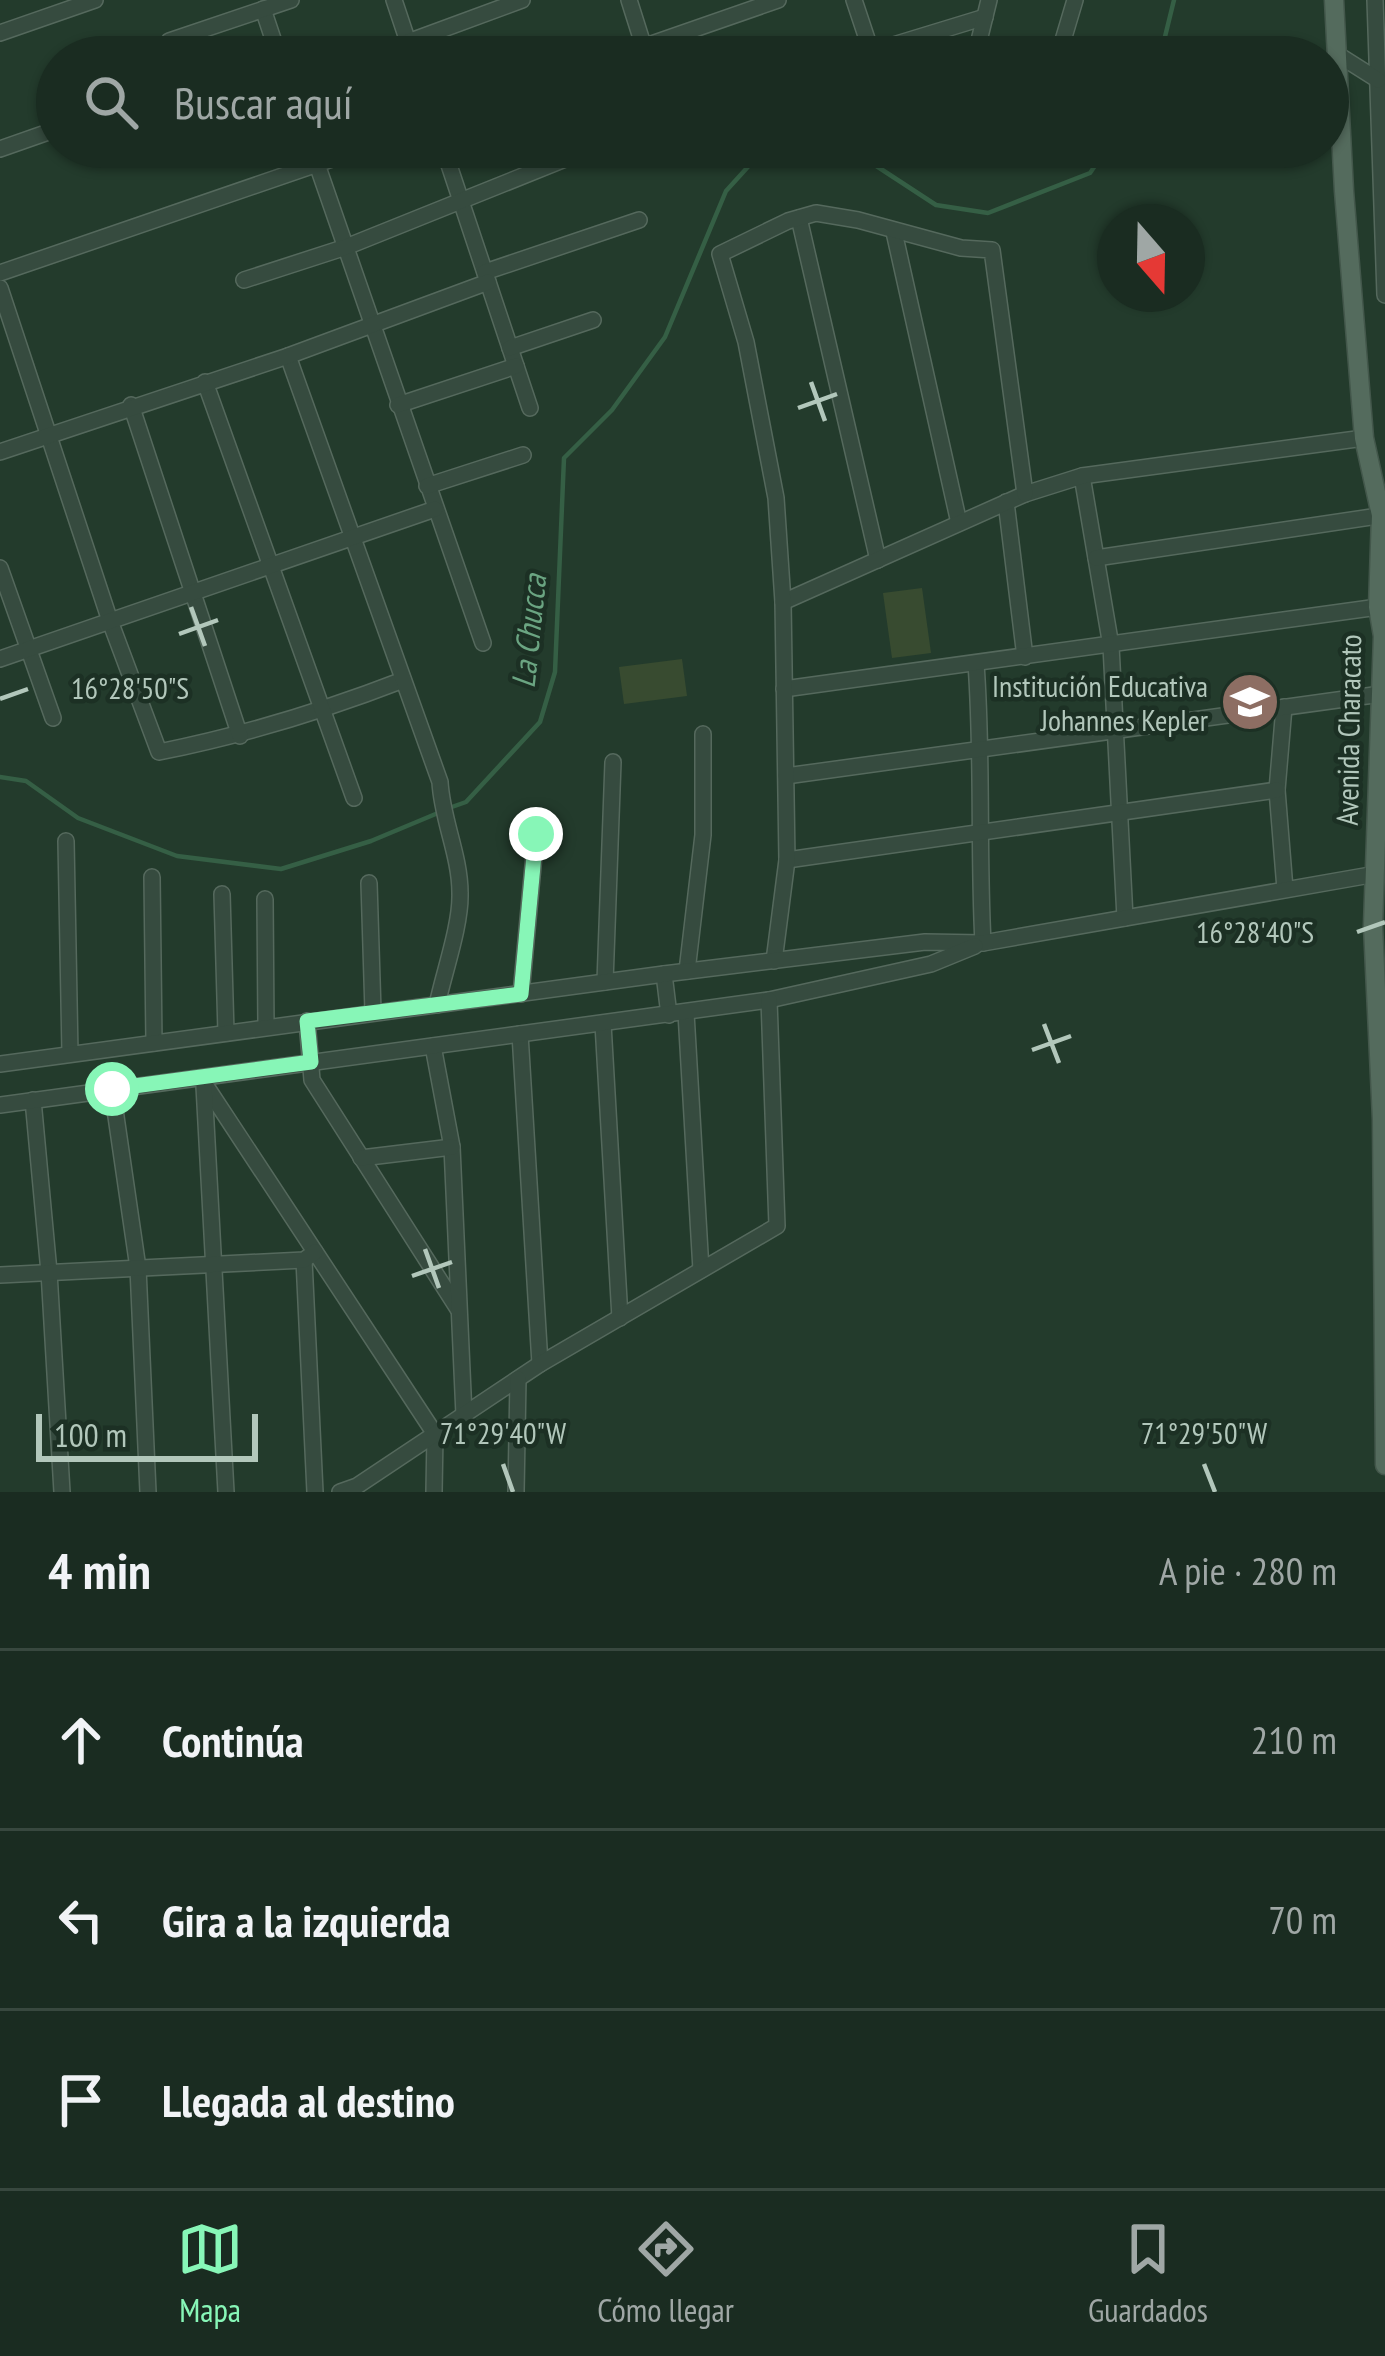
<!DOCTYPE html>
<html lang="es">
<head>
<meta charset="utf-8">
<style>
	:root { --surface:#1a2c21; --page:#27382e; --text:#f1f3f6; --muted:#9fa7a5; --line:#38483f; --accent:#87f6b7 }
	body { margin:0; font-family:"PT Sans Narrow",sans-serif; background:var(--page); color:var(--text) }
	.compass { position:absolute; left:1097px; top:204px; width:108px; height:108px; border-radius:50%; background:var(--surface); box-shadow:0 3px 9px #0004; rotate:160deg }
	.scale { position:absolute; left:36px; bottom:30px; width:222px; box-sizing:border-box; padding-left:12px; border:6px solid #b2c7bb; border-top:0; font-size:33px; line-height:42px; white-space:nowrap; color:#b2c7bb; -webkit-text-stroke:9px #1c3024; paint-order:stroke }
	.stop { position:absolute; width:36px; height:36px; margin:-27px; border:9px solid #87f6b7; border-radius:50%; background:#fff }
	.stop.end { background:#87f6b7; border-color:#fff; box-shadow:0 3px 12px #0008 }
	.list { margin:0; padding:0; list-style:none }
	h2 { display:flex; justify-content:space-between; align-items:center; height:156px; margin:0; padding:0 48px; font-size:51px }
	h2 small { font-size:39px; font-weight:400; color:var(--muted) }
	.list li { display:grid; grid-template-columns:78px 1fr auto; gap:36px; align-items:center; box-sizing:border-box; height:180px; padding:0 48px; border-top:3px solid var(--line) }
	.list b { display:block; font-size:45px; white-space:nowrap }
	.list em { font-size:39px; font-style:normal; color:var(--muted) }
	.icon { flex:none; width:66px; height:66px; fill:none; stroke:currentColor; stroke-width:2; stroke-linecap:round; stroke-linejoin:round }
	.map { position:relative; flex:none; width:1385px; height:1492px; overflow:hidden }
	.search { position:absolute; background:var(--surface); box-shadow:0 3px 9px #0004; left:36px; right:36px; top:36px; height:132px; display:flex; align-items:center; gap:30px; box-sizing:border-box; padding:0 42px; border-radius:66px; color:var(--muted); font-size:45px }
	.sheet { height:696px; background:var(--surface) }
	nav { display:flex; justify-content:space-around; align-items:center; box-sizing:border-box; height:168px; border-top:3px solid var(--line); background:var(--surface); font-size:33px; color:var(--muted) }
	nav a { display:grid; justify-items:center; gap:6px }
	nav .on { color:var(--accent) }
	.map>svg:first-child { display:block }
</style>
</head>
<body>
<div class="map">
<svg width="1385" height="1492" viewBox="0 0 1385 1492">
	<rect width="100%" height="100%" fill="#233b2c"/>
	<g fill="#384b30">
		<path d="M922 588 931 653 892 658 883 593Z"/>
		<path d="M682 659 687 696 624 704 619 667Z"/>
	</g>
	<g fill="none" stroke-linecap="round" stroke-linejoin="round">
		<g stroke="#355f45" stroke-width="4.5">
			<path d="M1160 57 1174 0"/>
			<path d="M814 147 858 154 936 205 988 213 1090 173 1108 147"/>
			<path d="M0 777 26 781 78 818 177 856 281 869 371 841 438 813"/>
			<path d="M449 808 466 802 540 722 555 672 564 458 612 410 665 337 726 191 766 147"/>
		</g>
		<defs>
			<g id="minor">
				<path d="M394 0 413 57"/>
				<path d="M629 0 647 57"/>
				<path d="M854 0 871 51"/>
				<path d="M1375 0 1385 295"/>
				<path d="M263 9 279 57"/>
				<path d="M0 33 95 0"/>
				<path d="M169 41 291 0"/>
				<path d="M408 42 522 0"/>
				<path d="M1061 47 1075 0"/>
				<path d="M1340 56 1378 80"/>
				<path d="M614 57 778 0"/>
				<path d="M854 57 985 17"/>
				<path d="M975 57 989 0"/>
				<path d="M311 147 483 643"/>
				<path d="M443 147 530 408"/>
				<path d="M0 149 57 129"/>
				<path d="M799 218 878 560"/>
				<path d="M894 232 959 523"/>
				<path d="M485 272 639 220"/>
				<path d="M0 273 367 147"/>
				<path d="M244 280 346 247 595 147"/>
				<path d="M0 288 110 621 159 752C244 735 323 711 403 680"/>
				<path d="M510 348 593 320"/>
				<path d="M288 356 440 782C442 820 460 855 460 893 461 925 444 972 437 1005"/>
				<path d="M205 382 354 798"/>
				<path d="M131 405 240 736"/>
				<path d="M398 405 516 366"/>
				<path d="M0 452 288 356 488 282"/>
				<path d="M1082 476 1111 646 1125 918"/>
				<path d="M427 486 523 455"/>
				<path d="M1006 502 1025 657"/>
				<path d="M1096 558 1385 515"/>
				<path d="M0 568 53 718"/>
				<path d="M783 602 1025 494 1082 476 1364 438"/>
				<path d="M0 659 435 509"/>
				<path d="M976 664C983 757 978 850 983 943"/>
				<path d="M784 689 1378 607"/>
				<path d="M1284 707 1277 790 1285 889"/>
				<path d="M786 776 1381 694"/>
				<path d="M66 841 70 1054"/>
				<path d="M787 860 1277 790"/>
				<path d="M152 877 154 1043"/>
				<path d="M369 883 373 1012"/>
				<path d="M222 894 226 1033"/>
				<path d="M265 899 266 1027"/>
				<path d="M774 961 787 860 783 602 776 498 746 342 720 254 788 221 816 213 858 220 961 248 992 250 1025 494"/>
				<path d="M687 971 703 835V734"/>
				<path d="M664 974 669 1015"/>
				<path d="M605 982 613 762"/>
				<path d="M521 994 536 834"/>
				<path d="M686 1013 701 1270"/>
				<path d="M307 1021 312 1080 458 1309"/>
				<path d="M603 1024 620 1318"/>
				<path d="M520 1034 540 1364"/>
				<path d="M433 1046 452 1147 464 1415"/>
				<path d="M0 1064 664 974 925 942 983 943 1376 874"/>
				<path d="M204 1083 435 1434 434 1492"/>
				<path d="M204 1086 226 1492"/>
				<path d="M112 1089 138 1268 148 1492"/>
				<path d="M33 1100 49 1272 62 1492"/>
				<path d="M0 1105 769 1000 931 964 975 946"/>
				<path d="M361 1158 452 1147"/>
				<path d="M304 1260 315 1492"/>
				<path d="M0 1275 304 1260 315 1252"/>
				<path d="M340 1492 357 1486 540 1364 777 1226 769 1000"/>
				<path d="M516 1492 518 1379"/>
			</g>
			<path id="major" d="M1334 0 1344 191 1364 438 1381 515 1378 607 1383 636 1373 926 1382 1119 1385 1465"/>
		</defs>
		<use href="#minor" stroke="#55695d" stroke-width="18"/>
		<use href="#major" stroke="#43574b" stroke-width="21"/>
		<use href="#minor" stroke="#364b3f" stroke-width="15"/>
		<use href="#major" stroke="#546b5d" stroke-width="18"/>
	</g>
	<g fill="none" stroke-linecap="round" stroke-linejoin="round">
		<path stroke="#87f6b7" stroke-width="15" d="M112 1089 311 1062 307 1021 521 994 536 834"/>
	</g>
	<path fill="none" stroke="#b2c7bb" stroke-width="4.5" d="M811 382 825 421M798 408 837 394M191 607 205 646M179 634 218 620M0 699 28 689M1357 932 1385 922M1044 1024 1059 1063M1032 1050 1071 1036M425 1249 439 1288M412 1276 452 1262M503 1464 513 1492M1204 1464 1215 1492"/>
	<defs>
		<symbol id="school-disc" viewBox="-11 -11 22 22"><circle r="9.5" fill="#8d6e63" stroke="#1c3024"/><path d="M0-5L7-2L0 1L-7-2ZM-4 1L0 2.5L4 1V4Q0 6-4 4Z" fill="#fff"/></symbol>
	</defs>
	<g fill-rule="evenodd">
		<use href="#school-disc" x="1217" y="669" width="66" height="66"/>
	</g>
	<g text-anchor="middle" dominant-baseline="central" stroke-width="9" stroke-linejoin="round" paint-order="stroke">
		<g font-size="30" fill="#b2c7bb" stroke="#1c3024" text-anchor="end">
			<text x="1208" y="685">Institución Educativa<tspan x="1208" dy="34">Johannes Kepler</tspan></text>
		</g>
		<g font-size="30" fill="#b2c7bb" stroke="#1c3024">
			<text transform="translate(1348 730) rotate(-89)">Avenida Characato</text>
		</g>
		<g font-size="33" font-style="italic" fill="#6ba582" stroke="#1c3024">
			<text transform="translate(528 631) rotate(-84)">La Chucca</text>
		</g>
	</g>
	<g font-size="30" text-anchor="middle" fill="#b2c7bb" stroke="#1c3024" stroke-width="9" stroke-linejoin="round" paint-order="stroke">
		<text x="130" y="699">16°28'50"S</text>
		<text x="1255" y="943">16°28'40"S</text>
		<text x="503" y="1444">71°29'40"W</text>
		<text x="1204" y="1444">71°29'50"W</text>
	</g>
</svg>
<svg class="compass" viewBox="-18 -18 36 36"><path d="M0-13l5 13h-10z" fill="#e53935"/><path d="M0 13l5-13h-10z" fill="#9fa7a5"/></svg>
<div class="scale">100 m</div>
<div class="stop" style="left:112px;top:1089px"></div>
<div class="stop end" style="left:536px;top:834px"></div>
<div class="search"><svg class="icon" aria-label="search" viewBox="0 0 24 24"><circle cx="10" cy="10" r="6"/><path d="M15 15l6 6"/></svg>Buscar aquí</div>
</div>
<section class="sheet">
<h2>4 min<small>A pie · 280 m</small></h2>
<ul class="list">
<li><svg class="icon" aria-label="ahead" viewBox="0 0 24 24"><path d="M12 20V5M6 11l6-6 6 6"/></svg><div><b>Continúa</b></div><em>210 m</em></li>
<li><svg class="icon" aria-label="left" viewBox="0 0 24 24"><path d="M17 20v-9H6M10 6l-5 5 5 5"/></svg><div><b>Gira a la izquierda</b></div><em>70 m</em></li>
<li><svg class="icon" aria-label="arrive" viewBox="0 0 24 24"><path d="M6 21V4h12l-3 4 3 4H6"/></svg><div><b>Llegada al destino</b></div></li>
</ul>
</section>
<nav>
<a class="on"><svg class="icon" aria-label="map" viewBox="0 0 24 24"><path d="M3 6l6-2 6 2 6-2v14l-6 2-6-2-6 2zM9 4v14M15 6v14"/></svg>Mapa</a>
<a><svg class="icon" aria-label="directions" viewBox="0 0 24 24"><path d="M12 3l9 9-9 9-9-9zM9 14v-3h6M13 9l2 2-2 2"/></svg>Cómo llegar</a>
<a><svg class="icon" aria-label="saved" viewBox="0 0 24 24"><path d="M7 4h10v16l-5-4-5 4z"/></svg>Guardados</a>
</nav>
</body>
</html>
